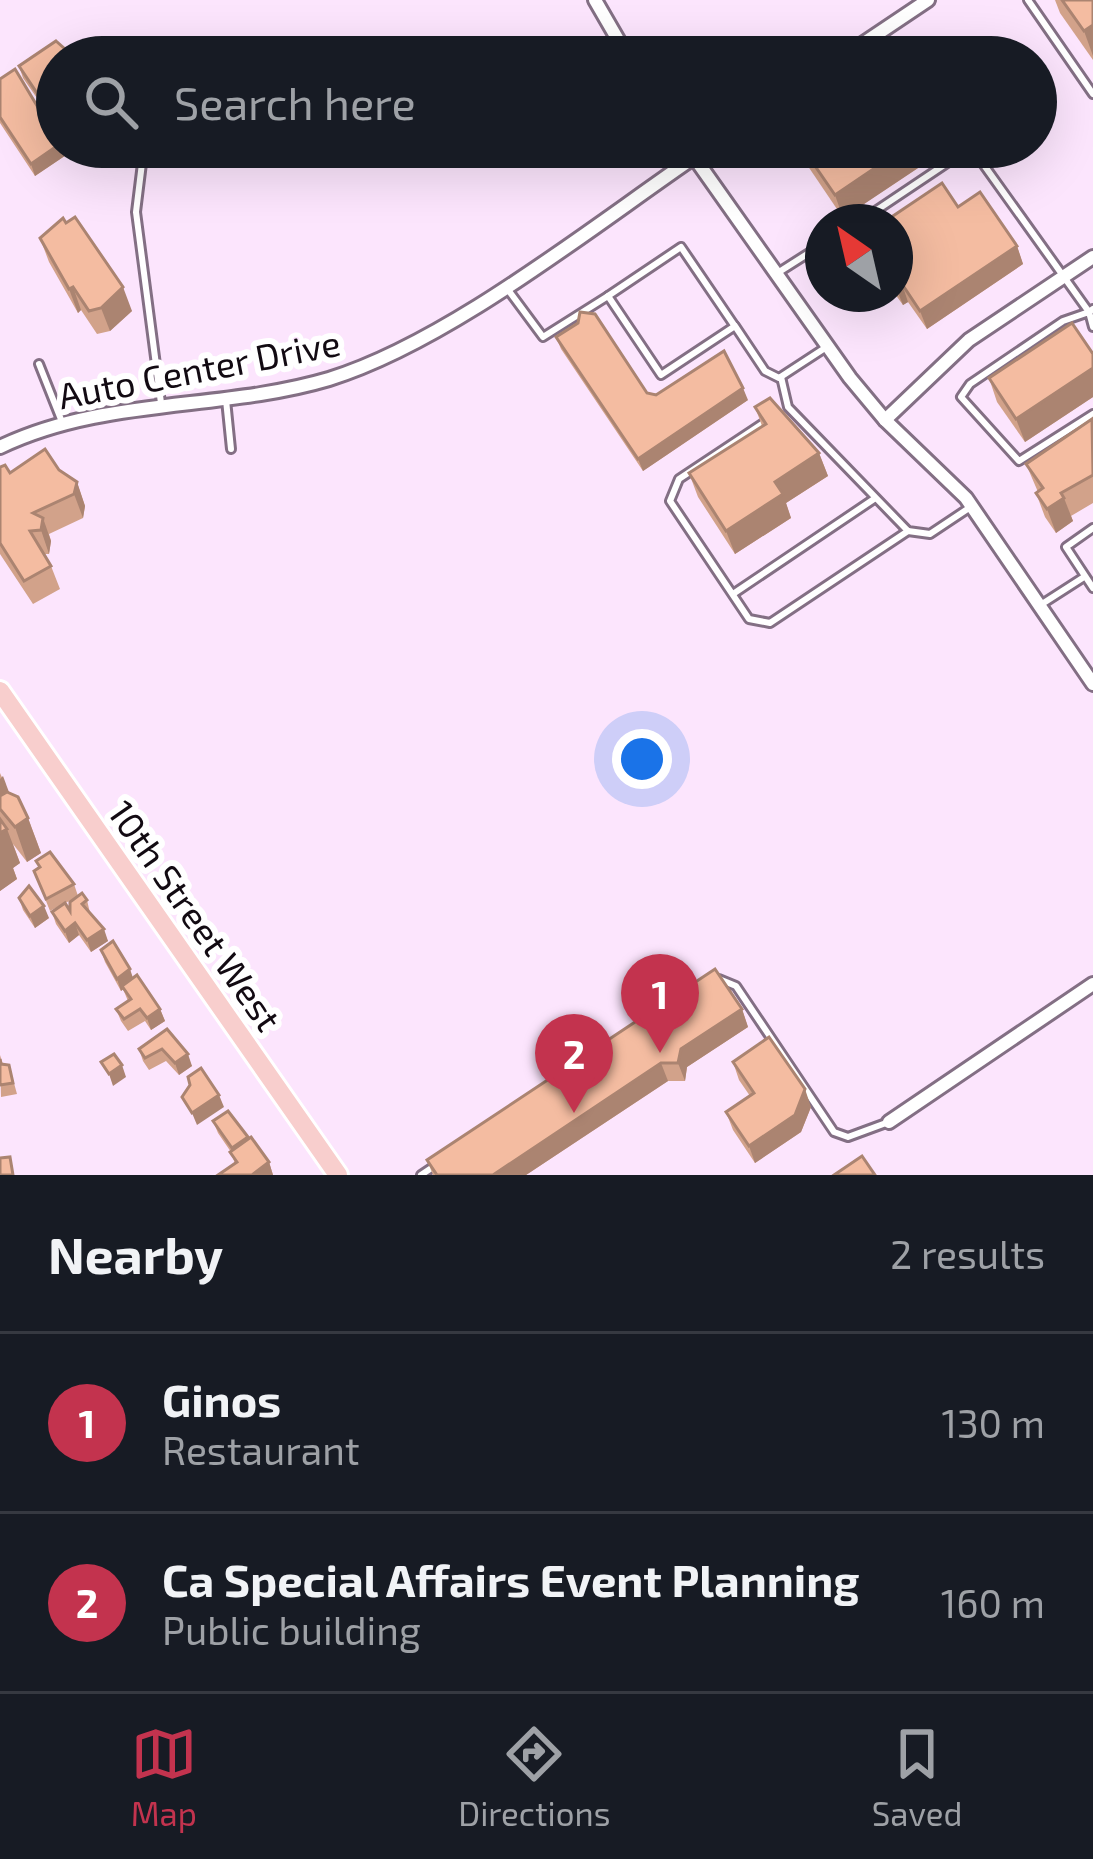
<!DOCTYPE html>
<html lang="en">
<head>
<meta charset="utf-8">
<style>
	:root { --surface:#171b24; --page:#242831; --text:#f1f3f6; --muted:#9ea1a6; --line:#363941; --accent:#c3334e }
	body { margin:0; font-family:"Exo 2",sans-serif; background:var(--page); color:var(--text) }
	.compass { position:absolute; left:805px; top:204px; width:108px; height:108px; border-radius:50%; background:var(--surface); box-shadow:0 12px 48px #0002; rotate:326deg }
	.you { position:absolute; left:642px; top:759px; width:42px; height:42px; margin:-30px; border:9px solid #fff; border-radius:50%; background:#1a73e8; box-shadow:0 0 0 18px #1a73e833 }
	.badge { display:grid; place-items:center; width:78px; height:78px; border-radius:50%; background:var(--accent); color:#fff; font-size:39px; font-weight:700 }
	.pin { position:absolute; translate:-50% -99px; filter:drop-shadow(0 3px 6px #0008) }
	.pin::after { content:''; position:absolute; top:63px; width:42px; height:36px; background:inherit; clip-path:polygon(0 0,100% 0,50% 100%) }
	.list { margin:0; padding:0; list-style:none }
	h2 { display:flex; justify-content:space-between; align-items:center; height:156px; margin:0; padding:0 48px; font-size:51px }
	h2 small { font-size:39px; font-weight:400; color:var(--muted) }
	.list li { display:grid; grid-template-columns:78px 1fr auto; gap:36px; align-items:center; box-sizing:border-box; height:180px; padding:0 48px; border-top:3px solid var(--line) }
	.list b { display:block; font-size:45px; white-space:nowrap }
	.list p { margin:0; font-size:39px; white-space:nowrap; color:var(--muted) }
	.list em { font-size:39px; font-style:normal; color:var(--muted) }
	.icon { flex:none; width:66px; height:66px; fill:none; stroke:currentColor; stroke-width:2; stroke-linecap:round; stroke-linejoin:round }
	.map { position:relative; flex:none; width:1093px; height:1175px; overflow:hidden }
	.search { position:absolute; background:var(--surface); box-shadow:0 12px 48px #0002; left:36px; right:36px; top:36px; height:132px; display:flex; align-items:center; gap:30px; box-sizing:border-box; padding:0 42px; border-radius:66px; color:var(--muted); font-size:45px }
	.sheet { height:516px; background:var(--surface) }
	nav { display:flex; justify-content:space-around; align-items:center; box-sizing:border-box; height:168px; border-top:3px solid var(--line); background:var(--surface); font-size:33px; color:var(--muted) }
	nav a { display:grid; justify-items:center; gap:6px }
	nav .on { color:var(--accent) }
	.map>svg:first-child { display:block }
</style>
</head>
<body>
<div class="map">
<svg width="1093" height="1175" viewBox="0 0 1093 1175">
	<rect width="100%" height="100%" fill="#fce5fd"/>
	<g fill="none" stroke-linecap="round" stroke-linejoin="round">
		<defs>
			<g id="service">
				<path d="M1028 0 1093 94"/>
				<path d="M144 147 136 212 161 403"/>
				<path d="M859 222 971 147 1089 312 1093 309"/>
				<path d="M779 272 823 244"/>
				<path d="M506 287 543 337 608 296 661 375 735 326 765 371 779 378 825 348"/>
				<path d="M608 296 681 247 734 325"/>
				<path d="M1093 327 1089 312 1063 321 970 384 961 397 1019 461 1093 414"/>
				<path d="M39 364 62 422"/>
				<path d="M781 377 788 407 908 531 930 534 972 506"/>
				<path d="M226 400 231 449"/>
				<path d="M765 422 679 479 670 501 749 619 770 623 908 531"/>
				<path d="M1093 528 1066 547 1093 588"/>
				<path d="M733 594 874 499"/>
				<path d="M1042 604 1084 577"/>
				<path d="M719 979 736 986 834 1132 848 1137 886 1123"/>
				<path d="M421 1175 433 1167"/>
			</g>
			<g id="minor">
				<path d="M595 0 628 57"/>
				<path d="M843 57 928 0"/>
				<path d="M687 147 850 378 885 420 966 498 1093 684"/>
				<path d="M885 420 969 340 1093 257"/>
				<path d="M0 447C104 397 221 411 329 379 452 341 599 221 709 147"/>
				<path d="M889 1122 1093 984"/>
			</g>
			<path id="primary" d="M0 691 338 1175"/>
		</defs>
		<use href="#service" stroke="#836f84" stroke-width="12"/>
		<use href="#minor" stroke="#836f84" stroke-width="18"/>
		<use href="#primary" stroke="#fff" stroke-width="24"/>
		<use href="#service" stroke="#fff" stroke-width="6"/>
		<use href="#minor" stroke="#fff" stroke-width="12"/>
		<use href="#primary" stroke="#f8cecd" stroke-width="18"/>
	</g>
	<g fill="#d2a28a" fill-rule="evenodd">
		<path d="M1055 0H1093V60L1060 13Z"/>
		<path d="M56 41 57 147H78L35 176 0 123V79L42 114 46 111 23 78 19 66Z"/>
		<path d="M795 147H943L945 150 843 218Z"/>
		<path d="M958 207 1017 246 1023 264 927 329 908 302 903 305 895 294V222Z"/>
		<path d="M40 238 132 311 110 331 97 334 81 310 78 313 49 262Z"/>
		<path d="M556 337 647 393 748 400 643 471 561 349Z"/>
		<path d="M1093 354V397L1025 442 997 402 989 378Z"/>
		<path d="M755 407 819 453 828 476 786 503 791 518 735 554 698 497 689 473 762 426Z"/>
		<path d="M1093 421V503L1071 516 1073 521 1056 533 1045 517 1036 493 1038 492 1026 464Z"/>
		<path d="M0 467 10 473 59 470 77 482 85 506 83 518 49 534 51 541 49 554H44L51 566 60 589 33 604 0 554Z"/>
		<path d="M0 773 9 793 28 818 41 853 27 862 13 844 20 863 13 868 17 879 0 891Z"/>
		<path d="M36 861 74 884 78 896 87 900 90 913 108 941 91 952 79 935 69 943 56 924 52 912 61 905 50 911 34 871 39 868ZM76 898 70 911 65 903Z"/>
		<path d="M19 898 49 918 35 928 23 910Z"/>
		<path d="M101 950 133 978 160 1009 165 1021 151 1030 145 1021 128 1031 121 1021 116 1009 128 1001 123 989 121 991 105 962Z"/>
		<path d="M742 1009 748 1027 687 1067 685 1081H668L526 1175H433L427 1160Z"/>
		<path d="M167 1029 192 1066 179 1075 166 1061 149 1070 143 1061 139 1049Z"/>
		<path d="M0 1055 3 1064 9 1065 17 1094 1 1097Z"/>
		<path d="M733 1062 811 1107 801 1132 755 1163 733 1130 726 1112 750 1096 739 1080Z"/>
		<path d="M213 1121 248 1137 269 1162 273 1175H218L235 1164 231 1152 218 1133Z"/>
	</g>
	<g fill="#ab8471">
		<path d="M1093 25V56L1084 31Z"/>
		<path d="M57 147H78L35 176 31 164Z"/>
		<path d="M906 147H943L945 150 843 218 835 195Z"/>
		<path d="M1017 246 1023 264 927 329 920 311Z"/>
		<path d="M902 284 908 302 903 305 896 288Z"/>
		<path d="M73 287 81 310 78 313 69 289Z"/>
		<path d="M123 287 132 311 110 331 101 308Z"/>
		<path d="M1093 368V397L1025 442 1016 419Z"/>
		<path d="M743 388 748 400 643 471 638 459Z"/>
		<path d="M819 453 828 476 786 503 791 518 735 554 726 531 775 482Z"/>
		<path d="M77 482 85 506 83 518 74 494Z"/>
		<path d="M1064 498 1073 521 1056 533 1047 509Z"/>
		<path d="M43 518 51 541 49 554 41 530Z"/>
		<path d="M3 776 16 811 0 809V779Z"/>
		<path d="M28 818 41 853 27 862 15 827Z"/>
		<path d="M7 829 20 863 13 868 17 879 0 891V833Z"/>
		<path d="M44 906 49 918 35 928 30 916Z"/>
		<path d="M75 923 79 935 69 943 65 931Z"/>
		<path d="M104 929 108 941 91 952 87 940Z"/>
		<path d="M130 969 134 981 121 991 117 979Z"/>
		<path d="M160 1009 165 1021 151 1030 147 1018Z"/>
		<path d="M742 1009 748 1027 687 1067 685 1081 678 1063 681 1049Z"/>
		<path d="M188 1054 192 1066 179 1075 175 1063Z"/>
		<path d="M661 1063 668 1081 526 1175H493Z"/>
		<path d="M122 1065 126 1077 113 1086 109 1074Z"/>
		<path d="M805 1089 811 1107 801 1132 755 1163 749 1146Z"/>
		<path d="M219 1095 224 1107 197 1125 192 1113Z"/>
		<path d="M269 1162 273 1175H252Z"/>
	</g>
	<g fill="#f4bca1" stroke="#ab8471" stroke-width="3">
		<path d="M1062 0H1093V25L1084 31Z"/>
		<path d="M56 41 74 57H57V97L45 105 19 66Z"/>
		<path d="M15 69 42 114 57 103V146L31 164 0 117V79Z"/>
		<path d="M802 147H906L835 195Z"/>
		<path d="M942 183 958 207 980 192 1017 246 920 311 902 284 896 288 895 285V222H884Z"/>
		<path d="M75 217 123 287 101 308 89 311 73 287 69 289 40 238 63 218 66 223Z"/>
		<path d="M580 312 595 314 647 393 656 395 724 351 743 388 638 459 556 337 578 323Z"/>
		<path d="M1072 323 1093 354V368L1016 419 989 378Z"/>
		<path d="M770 398 819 453 775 482 783 494 726 531 689 473 766 424 755 407Z"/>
		<path d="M1092 419 1093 475 1061 493 1064 498 1047 509 1036 493 1043 488 1026 464Z"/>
		<path d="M45 449 59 470 77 482 74 494 33 513 43 518 41 530 30 531 51 566 24 581 0 543V467L5 465 10 473Z"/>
		<path d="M7 792 18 797 28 818 15 827 0 809V796Z"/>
		<path d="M0 819 7 829 0 833Z"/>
		<path d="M50 852 74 884 46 899 34 871 40 867 36 861Z"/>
		<path d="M29 886 44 906 30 916 19 898Z"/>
		<path d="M82 893 87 900 82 904 104 929 87 940 75 923 65 931 52 912 65 903 70 911V902Z"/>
		<path d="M113 941 130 969 117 979 101 950Z"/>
		<path d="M715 969 742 1009 681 1049 678 1063H661L493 1175H437L427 1160Z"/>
		<path d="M137 975 160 1009 147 1018 140 1009 124 1019 116 1009 131 999 122 986Z"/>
		<path d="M167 1029 188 1054 175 1063 162 1049 145 1058 139 1049Z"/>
		<path d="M769 1037 805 1089 795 1115 749 1146 726 1112 754 1093 733 1062Z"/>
		<path d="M114 1054 122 1065 109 1074 101 1062Z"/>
		<path d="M0 1059 1 1064 9 1065 13 1083 0 1085Z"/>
		<path d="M201 1068 219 1095 192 1113 182 1097 190 1085 188 1077Z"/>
		<path d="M228 1111 248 1137 232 1148 213 1121Z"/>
		<path d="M251 1137 269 1162 252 1175H218L237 1162 230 1152Z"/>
		<path d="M862 1156 875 1175H834Z"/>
		<path d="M10 1157 13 1175H0V1158Z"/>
	</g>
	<g text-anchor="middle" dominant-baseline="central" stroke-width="12" stroke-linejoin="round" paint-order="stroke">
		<g font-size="36" fill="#120a12" stroke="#fff">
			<text transform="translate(199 368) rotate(-11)">Auto Center Drive</text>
			<text transform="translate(196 915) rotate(55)">10th Street West</text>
		</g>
	</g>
</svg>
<svg class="compass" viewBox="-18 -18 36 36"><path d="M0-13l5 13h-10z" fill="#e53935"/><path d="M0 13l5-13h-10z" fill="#9ea1a6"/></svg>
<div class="you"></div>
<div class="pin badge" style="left:660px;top:1053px">1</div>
<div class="pin badge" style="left:574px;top:1113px">2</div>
<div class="search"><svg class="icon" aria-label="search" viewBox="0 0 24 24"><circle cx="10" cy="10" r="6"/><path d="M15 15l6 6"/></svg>Search here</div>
</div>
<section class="sheet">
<h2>Nearby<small>2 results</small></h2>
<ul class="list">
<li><span class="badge">1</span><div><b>Ginos</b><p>Restaurant</p></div><em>130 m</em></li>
<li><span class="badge">2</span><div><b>Ca Special Affairs Event Planning</b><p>Public building</p></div><em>160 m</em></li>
</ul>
</section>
<nav>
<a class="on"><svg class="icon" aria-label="map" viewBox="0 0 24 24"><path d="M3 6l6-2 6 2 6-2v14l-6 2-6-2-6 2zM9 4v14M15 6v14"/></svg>Map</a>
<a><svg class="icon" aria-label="directions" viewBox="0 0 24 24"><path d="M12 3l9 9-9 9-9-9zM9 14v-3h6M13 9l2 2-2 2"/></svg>Directions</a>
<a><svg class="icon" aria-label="saved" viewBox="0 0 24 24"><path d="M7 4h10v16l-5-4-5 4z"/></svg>Saved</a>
</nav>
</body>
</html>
